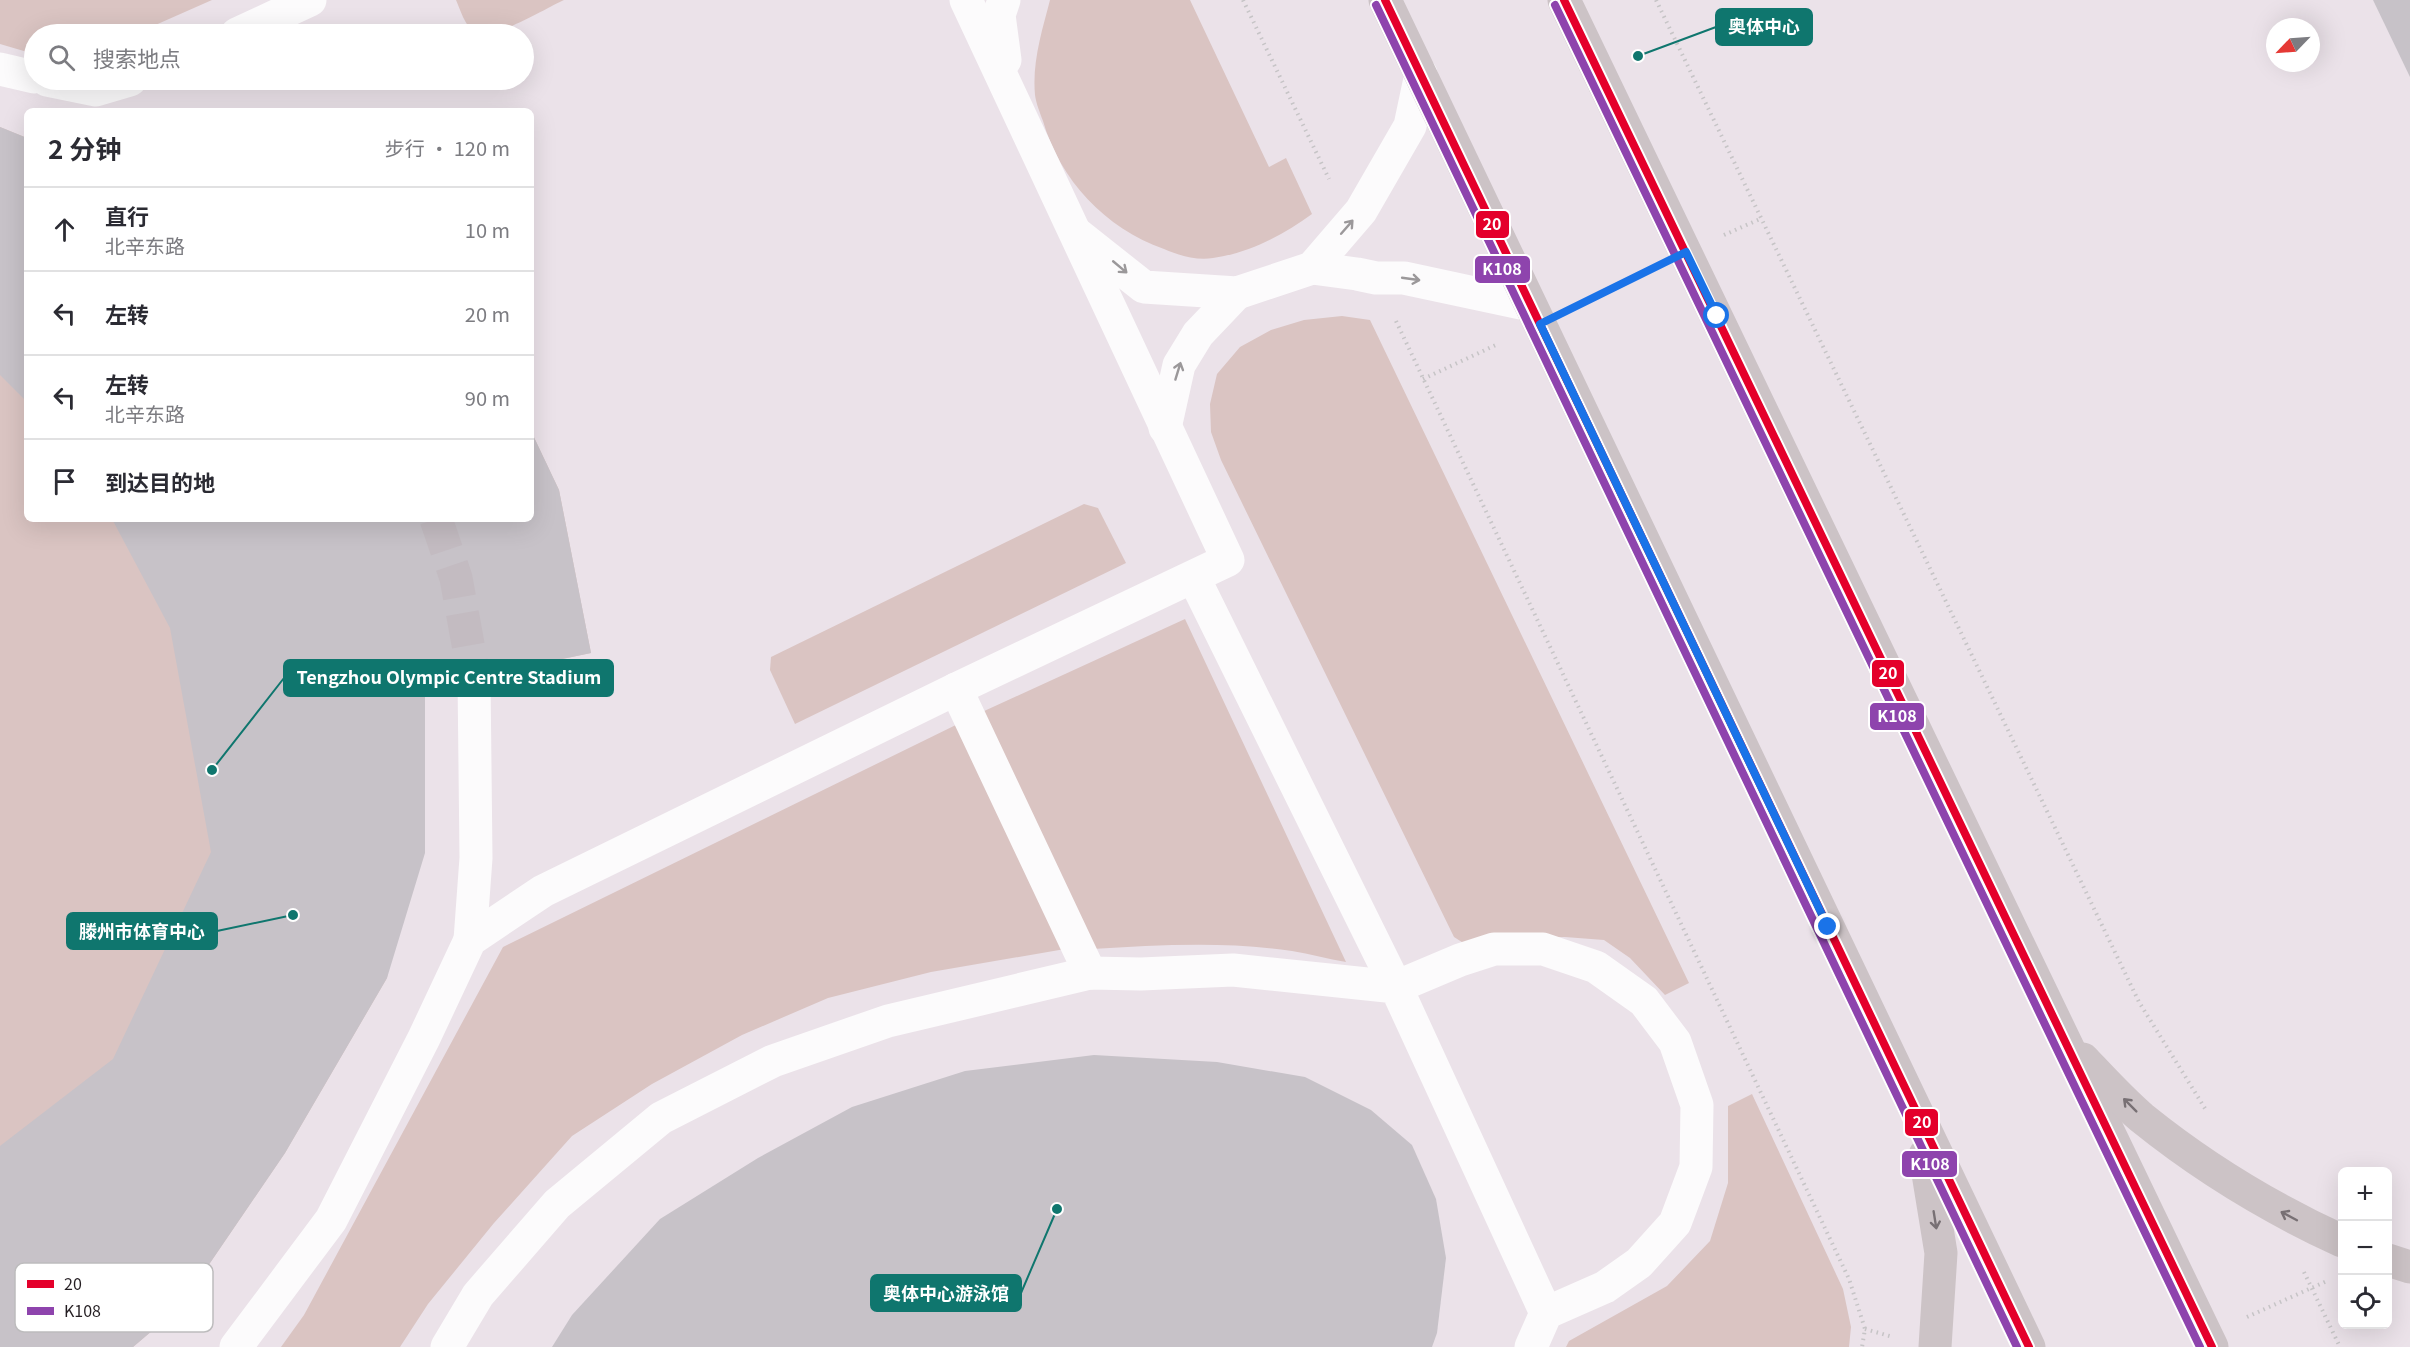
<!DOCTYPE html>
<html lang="zh">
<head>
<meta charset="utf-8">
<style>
	:root { --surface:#fff; --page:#f7f7f7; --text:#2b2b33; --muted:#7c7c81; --line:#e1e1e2 }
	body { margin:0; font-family:Georgia,"Noto Sans SC",serif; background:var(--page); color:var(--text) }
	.controls { position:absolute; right:18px; bottom:18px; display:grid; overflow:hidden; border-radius:9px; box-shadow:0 6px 24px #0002 }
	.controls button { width:54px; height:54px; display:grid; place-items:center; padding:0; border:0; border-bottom:2px solid var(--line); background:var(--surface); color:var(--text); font:30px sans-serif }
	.compass { position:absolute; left:2266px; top:18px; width:54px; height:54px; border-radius:50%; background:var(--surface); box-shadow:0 6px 24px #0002; rotate:245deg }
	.stop { position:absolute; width:18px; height:18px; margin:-14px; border:4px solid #1a73e8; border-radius:50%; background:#fff }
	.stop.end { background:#1a73e8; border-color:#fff; box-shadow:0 2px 6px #0008 }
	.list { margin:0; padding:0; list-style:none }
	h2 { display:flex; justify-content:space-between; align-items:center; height:78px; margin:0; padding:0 24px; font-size:26px }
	h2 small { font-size:20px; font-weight:400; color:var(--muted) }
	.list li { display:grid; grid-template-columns:39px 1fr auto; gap:18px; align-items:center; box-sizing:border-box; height:84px; padding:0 24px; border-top:2px solid var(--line) }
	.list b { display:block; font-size:22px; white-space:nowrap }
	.list p { margin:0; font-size:20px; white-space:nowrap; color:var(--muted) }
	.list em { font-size:20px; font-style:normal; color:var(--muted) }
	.icon { flex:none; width:33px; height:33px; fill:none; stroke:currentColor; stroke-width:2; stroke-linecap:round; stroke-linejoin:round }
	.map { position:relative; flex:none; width:2410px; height:1347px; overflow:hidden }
	.search { position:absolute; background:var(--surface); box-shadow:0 6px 24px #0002; left:24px; top:24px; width:510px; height:66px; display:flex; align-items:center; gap:15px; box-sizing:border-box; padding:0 21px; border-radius:33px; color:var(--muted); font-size:22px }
	.panel { position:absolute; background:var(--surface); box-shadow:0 6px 24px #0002; left:24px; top:108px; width:510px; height:414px; border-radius:9px }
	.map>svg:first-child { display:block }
</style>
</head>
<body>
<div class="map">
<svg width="2410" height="1347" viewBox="0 0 2410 1347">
	<rect width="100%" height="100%" fill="#ebe2e9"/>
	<g fill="#dac4c2">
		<path d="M0 0H212L135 34H34V54L0 44Z"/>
		<path d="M456 0H564C546 8 490 43 474 32 465 26 460 9 456 0Z"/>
		<path d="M1050 0H1190L1269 167 1286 158 1312 214C1283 235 1249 253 1213 258 1197 261 1178 255 1164 249 1105 228 1060 180 1043 121 1040 113 1036 103 1035 95 1032 62 1042 31 1050 0Z"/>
		<path d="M0 127 27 138V519H531V431L559 490 591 653 425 688 387 978 285 1153 180 1307 133 1347H0Z"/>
		<path d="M1342 316 1370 320 1689 983 1665 995 1630 958 1604 940 1565 937 1497 938 1465 944 1454 937 1221 460 1211 432 1210 404 1217 374 1240 347 1271 330 1304 320Z"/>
		<path d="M1084 504 1098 508 1126 563 795 724 770 670 771 657Z"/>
		<path d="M1185 619 1346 962C1328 959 1310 954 1292 951 1226 941 1158 945 1092 949L982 712Z"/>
		<path d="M966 720 1065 949 931 972 828 998 742 1035 652 1084 572 1136 494 1223 428 1304 400 1347H281L304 1315 503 947Z"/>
		<path d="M1752 1094 1843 1289 1851 1327 1849 1347H1566L1569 1341 1667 1286 1710 1241 1728 1183V1106Z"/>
	</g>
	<g fill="#c7c2c8">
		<path d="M2373 0H2410V77Z"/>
		<path d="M0 127 27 138V402L0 375Z"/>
		<path d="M531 431 559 490 591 653 425 687V853L387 978 285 1153 180 1307 133 1347H0V1146L113 1059 211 852 170 628 112 519H531Z"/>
		<path d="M1094 1055 1217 1062 1305 1077 1371 1110 1412 1145 1436 1199 1446 1258 1437 1333 1432 1347H552L572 1315 660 1219 758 1158 852 1107 965 1071Z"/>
	</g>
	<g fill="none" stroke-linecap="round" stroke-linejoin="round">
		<path stroke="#c3bbc1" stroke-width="33" stroke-dasharray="33 16" stroke-linecap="butt" d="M436 519 456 578 474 677"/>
		<g stroke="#c6c4c6" stroke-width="4" stroke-dasharray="1.5 4.5" stroke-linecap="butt">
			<path d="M1243 0 1329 179"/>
			<path d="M1656 0 2139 1002 2206 1110"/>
			<path d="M1724 235 1760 219"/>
			<path d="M1578 305 1647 272"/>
			<path d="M1396 321 1849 1279 1865 1329 1862 1347"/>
			<path d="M1423 379 1498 344"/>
			<path d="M2304 1272 2340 1347"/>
			<path d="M2247 1317 2327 1281"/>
			<path d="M1865 1329 1893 1337"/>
		</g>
		<g stroke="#fcfbfc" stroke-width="33">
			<path d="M1004 0 999 15 1005 60"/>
			<path d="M237 34 310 0"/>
			<path d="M0 69 34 77"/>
			<path d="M47 80 96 90 130 80"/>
			<path d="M1077 234 1144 287 1237 293 1312 268 1361 211 1410 126 1421 74"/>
			<path d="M1312 268 1357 274 1376 278H1404L1530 305"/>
			<path d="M1165 428 1179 365 1198 334 1237 293"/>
			<path d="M1194 578 1396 987 1460 960 1494 949H1543L1596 967 1644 1001 1675 1042 1697 1105 1696 1167 1675 1223 1639 1263 1605 1287 1546 1313 1531 1347"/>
			<path d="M956 689 1090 973"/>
			<path d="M470 940 476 858 474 677"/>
			<path d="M236 1347 331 1220 424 1038 470 940 543 891 956 689 1228 560 966 0"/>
			<path d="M447 1347 478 1295 557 1204 661 1118 773 1061 888 1021 1090 973 1141 974 1233 970 1396 987 1546 1313"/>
		</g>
		<g stroke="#ccc3c6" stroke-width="33">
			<path d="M1385 0 2029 1347"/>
			<path d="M1564 0 2212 1347"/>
			<path d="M2083 1059C2102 1079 2121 1100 2142 1118 2204 1168 2270 1208 2342 1241"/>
			<path d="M1925 1155 1941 1253 1935 1347"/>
			<path d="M2388 1260 2410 1267"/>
		</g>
		<defs>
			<g id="bus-1">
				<path d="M1385 0 2029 1347"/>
				<path d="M1564 0 2212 1347"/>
			</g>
			<g id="bus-2">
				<path d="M1376 5 2017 1347"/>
				<path d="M1555 5 2200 1347"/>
			</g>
		</defs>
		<use href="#bus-1" stroke="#fff" stroke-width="12"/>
		<use href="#bus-2" stroke="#fff" stroke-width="12"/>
		<use href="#bus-1" stroke="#e4002b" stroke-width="8"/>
		<use href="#bus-2" stroke="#8e44ad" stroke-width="8"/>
	</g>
	<defs><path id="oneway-shaft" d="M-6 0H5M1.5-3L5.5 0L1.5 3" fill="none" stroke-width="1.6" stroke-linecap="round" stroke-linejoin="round" transform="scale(1.5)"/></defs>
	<g stroke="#9b989a">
		<use href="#oneway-shaft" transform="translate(1347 227) rotate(-49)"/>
		<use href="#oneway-shaft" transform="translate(1120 267) rotate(40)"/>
		<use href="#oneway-shaft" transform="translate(1411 279) rotate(8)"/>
		<use href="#oneway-shaft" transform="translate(1178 371) rotate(-73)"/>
	</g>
	<g stroke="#787074">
		<use href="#oneway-shaft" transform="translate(2130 1105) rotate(-135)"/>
		<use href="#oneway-shaft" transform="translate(2289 1216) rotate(-152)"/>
		<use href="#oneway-shaft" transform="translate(1935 1220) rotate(81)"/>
	</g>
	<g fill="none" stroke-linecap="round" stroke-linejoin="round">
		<path stroke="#1a73e8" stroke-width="8" d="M1717 316 1686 252 1540 324 1828 927"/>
	</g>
	<rect x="15" y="1263" width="198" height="69" rx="9" fill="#fff" stroke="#bdbcbd" stroke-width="1.5"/>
	<rect x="27" y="1280" width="27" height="8" fill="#e4002b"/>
	<rect x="27" y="1307" width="27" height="8" fill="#8e44ad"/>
	<g font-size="16" fill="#241e22">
		<text x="64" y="1290">20</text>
		<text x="64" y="1317">K108</text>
	</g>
	<path fill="none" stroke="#0f766e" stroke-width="2" d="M1638 56L1716 27M212 770L284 678M293 915L217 931M1057 1209L1021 1293"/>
	<g fill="#0f766e" stroke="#fff" stroke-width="2">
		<circle cx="1638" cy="56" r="6"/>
		<circle cx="212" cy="770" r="6"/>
		<circle cx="293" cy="915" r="6"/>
		<circle cx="1057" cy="1209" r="6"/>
	</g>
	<g fill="#0f766e" stroke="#0f766e" stroke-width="2">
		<rect x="1716" y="9" width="96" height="36" rx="6"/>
		<rect x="284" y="660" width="329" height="36" rx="6"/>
		<rect x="67" y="913" width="150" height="36" rx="6"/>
		<rect x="871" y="1275" width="150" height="36" rx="6"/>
	</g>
	<g font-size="18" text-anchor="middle" font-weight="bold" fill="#fff">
		<text x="1764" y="33">奥体中心</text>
		<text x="449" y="684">Tengzhou Olympic Centre Stadium</text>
		<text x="142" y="938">滕州市体育中心</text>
		<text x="946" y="1300">奥体中心游泳馆</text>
	</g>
	<g stroke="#fff" stroke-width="2">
		<rect x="1475" y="210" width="35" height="29" rx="6" fill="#e4002b"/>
		<rect x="1474" y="255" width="57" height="29" rx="6" fill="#8e44ad"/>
		<rect x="1871" y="659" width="34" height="29" rx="6" fill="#e4002b"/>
		<rect x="1869" y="702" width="56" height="29" rx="6" fill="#8e44ad"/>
		<rect x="1904" y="1108" width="35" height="29" rx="6" fill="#e4002b"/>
		<rect x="1901" y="1150" width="57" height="28" rx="6" fill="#8e44ad"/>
	</g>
	<g font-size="16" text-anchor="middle" font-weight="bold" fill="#fff">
		<text x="1492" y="230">20</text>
		<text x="1502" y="275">K108</text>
		<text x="1888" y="679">20</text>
		<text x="1897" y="722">K108</text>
		<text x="1922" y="1128">20</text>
		<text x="1930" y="1170">K108</text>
	</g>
</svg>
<div class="controls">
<button>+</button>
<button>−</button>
<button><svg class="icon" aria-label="locate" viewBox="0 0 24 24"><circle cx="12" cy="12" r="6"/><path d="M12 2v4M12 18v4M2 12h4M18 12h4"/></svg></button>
</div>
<svg class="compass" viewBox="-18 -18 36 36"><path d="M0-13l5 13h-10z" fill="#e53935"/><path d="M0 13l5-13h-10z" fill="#7c7c81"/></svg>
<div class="stop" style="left:1717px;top:316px"></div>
<div class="stop end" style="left:1828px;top:927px"></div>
<div class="search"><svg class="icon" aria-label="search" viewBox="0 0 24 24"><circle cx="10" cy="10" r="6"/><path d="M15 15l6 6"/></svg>搜索地点</div>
<section class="panel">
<h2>2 分钟<small>步行 · 120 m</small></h2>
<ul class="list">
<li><svg class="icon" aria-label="ahead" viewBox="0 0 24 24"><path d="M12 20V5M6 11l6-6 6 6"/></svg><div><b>直行</b><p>北辛东路</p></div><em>10 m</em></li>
<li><svg class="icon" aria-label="left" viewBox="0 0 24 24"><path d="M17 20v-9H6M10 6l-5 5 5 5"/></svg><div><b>左转</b></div><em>20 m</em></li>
<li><svg class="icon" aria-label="left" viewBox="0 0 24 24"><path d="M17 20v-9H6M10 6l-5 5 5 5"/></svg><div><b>左转</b><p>北辛东路</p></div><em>90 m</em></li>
<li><svg class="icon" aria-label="arrive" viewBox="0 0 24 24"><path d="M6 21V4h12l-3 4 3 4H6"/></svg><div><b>到达目的地</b></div></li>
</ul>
</section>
</div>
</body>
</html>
